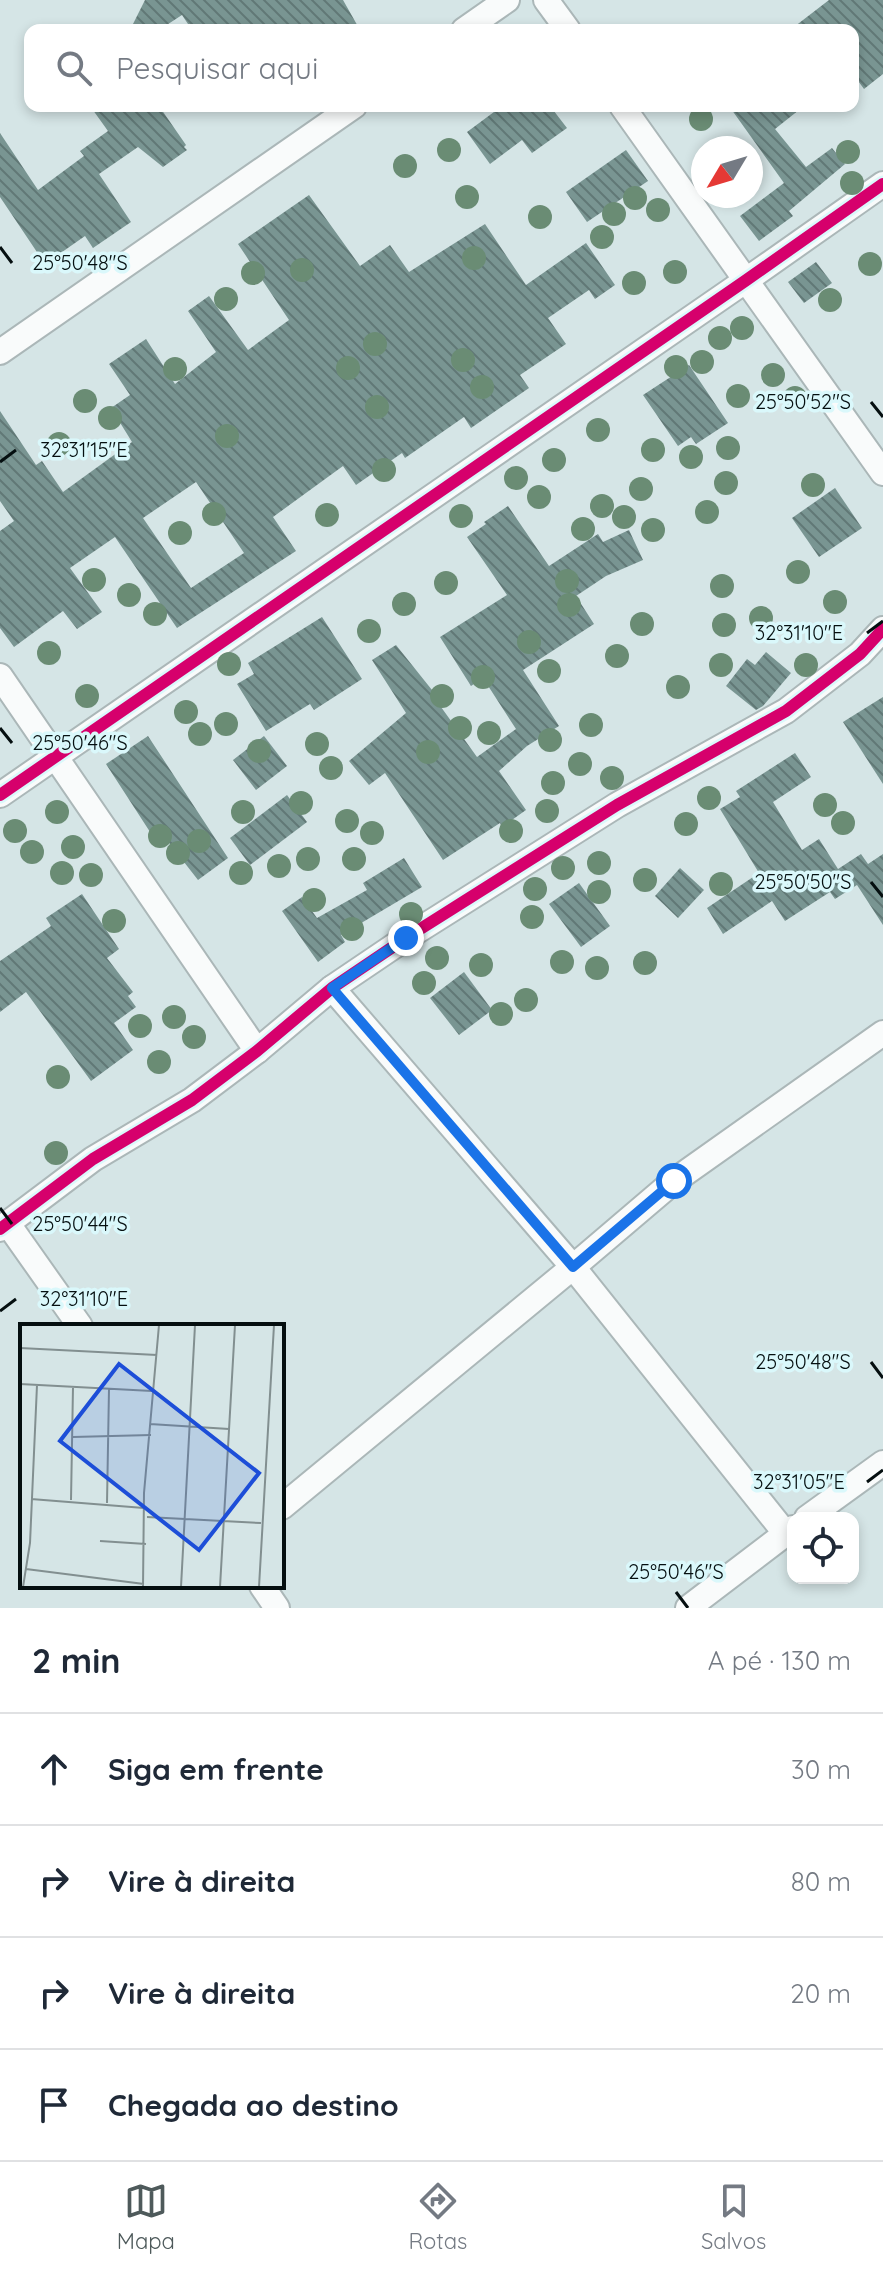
<!DOCTYPE html>
<html lang="pt">
<head>
<meta charset="utf-8">
<style>
	:root { --surface:#fff; --page:#f2f2f3; --text:#1f2937; --muted:#747a83; --line:#e0e1e3; --accent:#4e5a5b }
	body { margin:0; font-family:Quicksand,sans-serif; background:var(--page); color:var(--text) }
	.controls { position:absolute; right:24px; bottom:24px; display:grid; overflow:hidden; border-radius:16px; box-shadow:0 4px 12px #0003 }
	.controls button { width:72px; height:72px; display:grid; place-items:center; padding:0; border:0; border-bottom:2px solid var(--line); background:var(--surface); color:var(--text); font:40px sans-serif }
	.compass { position:absolute; left:691px; top:136px; width:72px; height:72px; border-radius:50%; background:var(--surface); box-shadow:0 4px 12px #0003; rotate:232deg }
	.stop { position:absolute; width:24px; height:24px; margin:-18px; border:6px solid #1a73e8; border-radius:50%; background:#fff }
	.stop.end { background:#1a73e8; border-color:#fff; box-shadow:0 2px 8px #0008 }
	.list { margin:0; padding:0; list-style:none }
	h2 { display:flex; justify-content:space-between; align-items:center; height:104px; margin:0; padding:0 32px; font-size:34px }
	h2 small { font-size:26px; font-weight:400; color:var(--muted) }
	.list li { display:grid; grid-template-columns:52px 1fr auto; gap:24px; align-items:center; box-sizing:border-box; height:112px; padding:0 32px; border-top:2px solid var(--line) }
	.list b { display:block; font-size:30px; white-space:nowrap }
	.list em { font-size:26px; font-style:normal; color:var(--muted) }
	.icon { flex:none; width:44px; height:44px; fill:none; stroke:currentColor; stroke-width:2; stroke-linecap:round; stroke-linejoin:round }
	.map { position:relative; flex:none; width:883px; height:1608px; overflow:hidden }
	.search { position:absolute; background:var(--surface); box-shadow:0 4px 12px #0003; left:24px; right:24px; top:24px; height:88px; display:flex; align-items:center; gap:20px; box-sizing:border-box; padding:0 28px; border-radius:16px; color:var(--muted); font-size:30px }
	.sheet { height:552px; background:var(--surface) }
	nav { display:flex; justify-content:space-around; align-items:center; box-sizing:border-box; height:112px; border-top:2px solid var(--line); background:var(--surface); font-size:22px; color:var(--muted) }
	nav a { display:grid; justify-items:center; gap:4px }
	nav .on { color:var(--accent) }
	.map>svg:first-child { display:block }
</style>
</head>
<body>
<div class="map">
<svg width="883" height="1608" viewBox="0 0 883 1608">
	<defs>
		<pattern id="building-back-hatch" width="6" height="6" patternUnits="userSpaceOnUse" patternTransform="scale(2)"><rect width="6" height="6" fill="#799592"/><path d="M-1 5l2 2M0 0l6 6M5-1l2 2" fill="none" stroke="#617876"/></pattern>
	</defs>
	<rect width="100%" height="100%" fill="#d5e5e6"/>
	<g fill="url(#building-back-hatch)" fill-rule="evenodd">
		<path d="M145 0H343L360 30H192L182 15 159 30H130Z"/>
		<path d="M829 0H883V74L864 89 853 74V30H790Z"/>
		<path d="M90 106H159L186 145 184 147 187 150 163 167 138 147 99 174 131 222 93 248 85 236 45 264 0 197V133L38 190 84 156 80 151 108 131Z"/>
		<path d="M502 106H550L567 128 532 153 522 140 490 164 467 132Z"/>
		<path d="M729 106H804L775 129 806 167 832 148 845 164 789 211 793 216 759 241 740 216 784 183Z"/>
		<path d="M626 150 648 181 587 222 566 192Z"/>
		<path d="M309 195 360 266 390 245 409 272 485 224 526 285 586 243 615 285 595 299 589 290 548 318 566 344 520 375 529 388 471 428 464 417 405 458 402 453 356 485 343 466 273 517 296 551 177 628 115 537 70 568 102 612 77 629 63 611 14 647 0 628V531L14 521 0 501V411L36 465 42 461 63 492 132 442 111 408 130 395 109 364 146 339 175 384 216 352 188 311 209 296 248 350 289 320 238 244ZM196 482 244 553 191 588 143 518Z"/>
		<path d="M816 262 832 283 804 303 788 282Z"/>
		<path d="M689 365 728 423 696 444 691 437 678 446 643 395Z"/>
		<path d="M835 488 862 528 819 557 792 518Z"/>
		<path d="M508 506 549 566 598 534 603 542 629 530 643 560 606 576 576 596 594 624 523 670 559 726 527 746 499 771 526 810 502 827 500 823 443 860 385 773 369 785 349 761 406 713 372 660 396 645 444 705 441 707 477 757 516 729 483 678 471 686 440 637 507 595 467 537 486 524 484 522Z"/>
		<path d="M322 617 362 679 314 710 310 704 266 731 237 684 254 674 248 663Z"/>
		<path d="M766 652 791 673 763 706 756 710 726 686 747 659 755 665Z"/>
		<path d="M883 697V784L843 722Z"/>
		<path d="M148 736 228 858 198 880 159 830 152 835 106 764Z"/>
		<path d="M264 736 287 766 256 790 233 760Z"/>
		<path d="M795 753 811 777 773 802 802 850 819 839 838 869 861 854 868 864 883 854V925L857 885 835 899 830 892 785 921 772 901 723 934 707 908 759 873 720 809 740 797 736 791Z"/>
		<path d="M287 795 307 822 250 865 230 838Z"/>
		<path d="M404 858 422 887 341 935 345 942 318 962 282 911 302 897 317 918 367 890 363 883Z"/>
		<path d="M680 868 704 890 678 918 655 896Z"/>
		<path d="M579 883 610 926 581 947 549 904Z"/>
		<path d="M82 894 119 949 107 958 133 992 128 996 136 1007 114 1023 133 1050 91 1081 26 992 0 1012V961L51 926 46 918Z"/>
		<path d="M464 972 492 1010 459 1035 430 998Z"/>
	</g>
	<g fill="none" stroke-linecap="round" stroke-linejoin="round">
		<defs>
			<g id="street">
				<path d="M546 0 568 30"/>
				<path d="M464 30 507 0"/>
				<path d="M622 106 883 473"/>
				<path d="M0 352 354 106"/>
				<path d="M0 676 257 1051"/>
				<path d="M0 795 745 281 883 184"/>
				<path d="M332 988 573 1267 786 1534"/>
				<path d="M8 1224 80 1326"/>
				<path d="M0 1229 93 1159 192 1100 257 1051 332 988 406 938 617 805 786 711 860 654 883 629"/>
				<path d="M282 1507 573 1267 674 1181 883 1033"/>
				<path d="M807 1518 883 1463"/>
				<path d="M262 1586 277 1608"/>
				<path d="M688 1608 793 1528"/>
			</g>
		</defs>
		<use href="#street" stroke="#abb7b8" stroke-width="28"/>
		<use href="#street" stroke="#f9fbfb" stroke-width="24"/>
		<defs>
			<g id="cycleway">
				<path d="M0 795 745 281 883 184"/>
				<path d="M0 1229 93 1159 192 1100 257 1051 332 988 406 938 617 805 786 711 860 654 883 629"/>
			</g>
		</defs>
		<use href="#cycleway" stroke="#daf8fb" stroke-width="17"/>
		<use href="#cycleway" stroke="#d6006c" stroke-width="12"/>
	</g>
	<g fill="#6a8c74">
		<circle cx="701" cy="119" r="12"/>
		<circle cx="449" cy="150" r="12"/>
		<circle cx="848" cy="152" r="12"/>
		<circle cx="405" cy="166" r="12"/>
		<circle cx="852" cy="183" r="12"/>
		<circle cx="467" cy="197" r="12"/>
		<circle cx="635" cy="198" r="12"/>
		<circle cx="658" cy="210" r="12"/>
		<circle cx="614" cy="214" r="12"/>
		<circle cx="540" cy="217" r="12"/>
		<circle cx="602" cy="237" r="12"/>
		<circle cx="474" cy="258" r="12"/>
		<circle cx="870" cy="264" r="12"/>
		<circle cx="302" cy="270" r="12"/>
		<circle cx="675" cy="272" r="12"/>
		<circle cx="253" cy="273" r="12"/>
		<circle cx="634" cy="283" r="12"/>
		<circle cx="226" cy="299" r="12"/>
		<circle cx="830" cy="300" r="12"/>
		<circle cx="742" cy="328" r="12"/>
		<circle cx="720" cy="338" r="12"/>
		<circle cx="375" cy="344" r="12"/>
		<circle cx="463" cy="360" r="12"/>
		<circle cx="702" cy="362" r="12"/>
		<circle cx="676" cy="367" r="12"/>
		<circle cx="348" cy="368" r="12"/>
		<circle cx="175" cy="369" r="12"/>
		<circle cx="773" cy="375" r="12"/>
		<circle cx="482" cy="387" r="12"/>
		<circle cx="738" cy="396" r="12"/>
		<circle cx="795" cy="398" r="12"/>
		<circle cx="85" cy="401" r="12"/>
		<circle cx="377" cy="407" r="12"/>
		<circle cx="110" cy="418" r="12"/>
		<circle cx="598" cy="430" r="12"/>
		<circle cx="227" cy="436" r="12"/>
		<circle cx="59" cy="444" r="12"/>
		<circle cx="728" cy="448" r="12"/>
		<circle cx="653" cy="450" r="12"/>
		<circle cx="691" cy="457" r="12"/>
		<circle cx="554" cy="460" r="12"/>
		<circle cx="384" cy="470" r="12"/>
		<circle cx="516" cy="478" r="12"/>
		<circle cx="726" cy="483" r="12"/>
		<circle cx="813" cy="485" r="12"/>
		<circle cx="641" cy="489" r="12"/>
		<circle cx="539" cy="497" r="12"/>
		<circle cx="602" cy="506" r="12"/>
		<circle cx="707" cy="512" r="12"/>
		<circle cx="214" cy="514" r="12"/>
		<circle cx="327" cy="515" r="12"/>
		<circle cx="461" cy="516" r="12"/>
		<circle cx="624" cy="517" r="12"/>
		<circle cx="583" cy="529" r="12"/>
		<circle cx="653" cy="530" r="12"/>
		<circle cx="180" cy="533" r="12"/>
		<circle cx="798" cy="572" r="12"/>
		<circle cx="94" cy="580" r="12"/>
		<circle cx="567" cy="581" r="12"/>
		<circle cx="446" cy="583" r="12"/>
		<circle cx="722" cy="586" r="12"/>
		<circle cx="129" cy="595" r="12"/>
		<circle cx="835" cy="602" r="12"/>
		<circle cx="404" cy="604" r="12"/>
		<circle cx="569" cy="605" r="12"/>
		<circle cx="155" cy="614" r="12"/>
		<circle cx="761" cy="618" r="12"/>
		<circle cx="642" cy="624" r="12"/>
		<circle cx="724" cy="625" r="12"/>
		<circle cx="369" cy="631" r="12"/>
		<circle cx="529" cy="642" r="12"/>
		<circle cx="49" cy="653" r="12"/>
		<circle cx="617" cy="656" r="12"/>
		<circle cx="229" cy="664" r="12"/>
		<circle cx="721" cy="665" r="12"/>
		<circle cx="806" cy="665" r="12"/>
		<circle cx="549" cy="671" r="12"/>
		<circle cx="483" cy="677" r="12"/>
		<circle cx="678" cy="687" r="12"/>
		<circle cx="87" cy="696" r="12"/>
		<circle cx="442" cy="696" r="12"/>
		<circle cx="186" cy="712" r="12"/>
		<circle cx="226" cy="724" r="12"/>
		<circle cx="591" cy="725" r="12"/>
		<circle cx="460" cy="728" r="12"/>
		<circle cx="489" cy="733" r="12"/>
		<circle cx="200" cy="734" r="12"/>
		<circle cx="550" cy="740" r="12"/>
		<circle cx="317" cy="744" r="12"/>
		<circle cx="259" cy="751" r="12"/>
		<circle cx="428" cy="752" r="12"/>
		<circle cx="580" cy="764" r="12"/>
		<circle cx="331" cy="768" r="12"/>
		<circle cx="612" cy="778" r="12"/>
		<circle cx="553" cy="783" r="12"/>
		<circle cx="709" cy="798" r="12"/>
		<circle cx="301" cy="803" r="12"/>
		<circle cx="825" cy="805" r="12"/>
		<circle cx="547" cy="811" r="12"/>
		<circle cx="57" cy="812" r="12"/>
		<circle cx="243" cy="812" r="12"/>
		<circle cx="347" cy="821" r="12"/>
		<circle cx="843" cy="823" r="12"/>
		<circle cx="686" cy="824" r="12"/>
		<circle cx="15" cy="831" r="12"/>
		<circle cx="511" cy="831" r="12"/>
		<circle cx="372" cy="833" r="12"/>
		<circle cx="160" cy="836" r="12"/>
		<circle cx="199" cy="841" r="12"/>
		<circle cx="73" cy="847" r="12"/>
		<circle cx="32" cy="852" r="12"/>
		<circle cx="178" cy="853" r="12"/>
		<circle cx="308" cy="859" r="12"/>
		<circle cx="354" cy="859" r="12"/>
		<circle cx="599" cy="863" r="12"/>
		<circle cx="279" cy="866" r="12"/>
		<circle cx="563" cy="868" r="12"/>
		<circle cx="62" cy="873" r="12"/>
		<circle cx="241" cy="873" r="12"/>
		<circle cx="91" cy="875" r="12"/>
		<circle cx="645" cy="880" r="12"/>
		<circle cx="721" cy="884" r="12"/>
		<circle cx="535" cy="889" r="12"/>
		<circle cx="599" cy="892" r="12"/>
		<circle cx="314" cy="900" r="12"/>
		<circle cx="411" cy="914" r="12"/>
		<circle cx="532" cy="917" r="12"/>
		<circle cx="114" cy="921" r="12"/>
		<circle cx="352" cy="929" r="12"/>
		<circle cx="437" cy="958" r="12"/>
		<circle cx="562" cy="962" r="12"/>
		<circle cx="645" cy="963" r="12"/>
		<circle cx="481" cy="965" r="12"/>
		<circle cx="597" cy="968" r="12"/>
		<circle cx="424" cy="983" r="12"/>
		<circle cx="526" cy="1000" r="12"/>
		<circle cx="501" cy="1014" r="12"/>
		<circle cx="174" cy="1017" r="12"/>
		<circle cx="140" cy="1026" r="12"/>
		<circle cx="194" cy="1037" r="12"/>
		<circle cx="159" cy="1062" r="12"/>
		<circle cx="58" cy="1077" r="12"/>
		<circle cx="56" cy="1153" r="12"/>
	</g>
	<g fill="none" stroke-linecap="round" stroke-linejoin="round">
		<path stroke="#1a73e8" stroke-width="10" d="M406 938 332 988 573 1267 674 1181"/>
	</g>
	<path fill="none" stroke="#050f10" stroke-width="3" d="M0 247 12 263M871 402 883 417M0 462 16 450M867 633 883 621M0 728 12 743M871 882 883 897M0 1208 12 1224M0 1311 16 1299M871 1362 883 1378M867 1482 883 1470M676 1592 688 1608"/>
	<g transform="translate(20 1324)">
		<rect width="264" height="264" fill="#d5e5e6"/>
		<path fill="none" stroke="#828f90" stroke-width="2" d="M0 24 137 31M0 60 132 67M130 100 209 105M53 113 131 111M11 175 124 184M51 176 53 63M87 179 89 65M127 193 241 199M80 217 126 220M6 245 124 260M3 263 10 219 17 61M123 263 124 169 139 1M161 263 175 1M200 263 215 1M239 263 254 1"/>
		<path fill="#1d4ed8" fill-opacity="0.15" stroke="#1d4ed8" stroke-width="4" d="M99 40 239 149 179 226 40 117Z"/>
		<rect width="264" height="264" fill="none" stroke="#050f10" stroke-width="4"/>
	</g>
	<g font-size="20" text-anchor="middle" fill="#050f10" stroke="#daf8fb" stroke-width="7" stroke-linejoin="round" paint-order="stroke">
		<text x="80" y="270">25°50'48"S</text>
		<text x="803" y="409">25°50'52"S</text>
		<text x="84" y="457">32°31'15"E</text>
		<text x="799" y="640">32°31'10"E</text>
		<text x="80" y="750">25°50'46"S</text>
		<text x="803" y="889">25°50'50"S</text>
		<text x="80" y="1231">25°50'44"S</text>
		<text x="84" y="1306">32°31'10"E</text>
		<text x="803" y="1369">25°50'48"S</text>
		<text x="799" y="1489">32°31'05"E</text>
		<text x="676" y="1579">25°50'46"S</text>
	</g>
</svg>
<div class="controls">
<button><svg class="icon" aria-label="locate" viewBox="0 0 24 24"><circle cx="12" cy="12" r="6"/><path d="M12 2v4M12 18v4M2 12h4M18 12h4"/></svg></button>
</div>
<svg class="compass" viewBox="-18 -18 36 36"><path d="M0-13l5 13h-10z" fill="#e53935"/><path d="M0 13l5-13h-10z" fill="#747a83"/></svg>
<div class="stop" style="left:674px;top:1181px"></div>
<div class="stop end" style="left:406px;top:938px"></div>
<div class="search"><svg class="icon" aria-label="search" viewBox="0 0 24 24"><circle cx="10" cy="10" r="6"/><path d="M15 15l6 6"/></svg>Pesquisar aqui</div>
</div>
<section class="sheet">
<h2>2 min<small>A pé · 130 m</small></h2>
<ul class="list">
<li><svg class="icon" aria-label="ahead" viewBox="0 0 24 24"><path d="M12 20V5M6 11l6-6 6 6"/></svg><div><b>Siga em frente</b></div><em>30 m</em></li>
<li><svg class="icon" aria-label="right" viewBox="0 0 24 24"><path d="M7 20v-9h11M14 6l5 5-5 5"/></svg><div><b>Vire à direita</b></div><em>80 m</em></li>
<li><svg class="icon" aria-label="right" viewBox="0 0 24 24"><path d="M7 20v-9h11M14 6l5 5-5 5"/></svg><div><b>Vire à direita</b></div><em>20 m</em></li>
<li><svg class="icon" aria-label="arrive" viewBox="0 0 24 24"><path d="M6 21V4h12l-3 4 3 4H6"/></svg><div><b>Chegada ao destino</b></div></li>
</ul>
</section>
<nav>
<a class="on"><svg class="icon" aria-label="map" viewBox="0 0 24 24"><path d="M3 6l6-2 6 2 6-2v14l-6 2-6-2-6 2zM9 4v14M15 6v14"/></svg>Mapa</a>
<a><svg class="icon" aria-label="directions" viewBox="0 0 24 24"><path d="M12 3l9 9-9 9-9-9zM9 14v-3h6M13 9l2 2-2 2"/></svg>Rotas</a>
<a><svg class="icon" aria-label="saved" viewBox="0 0 24 24"><path d="M7 4h10v16l-5-4-5 4z"/></svg>Salvos</a>
</nav>
</body>
</html>
